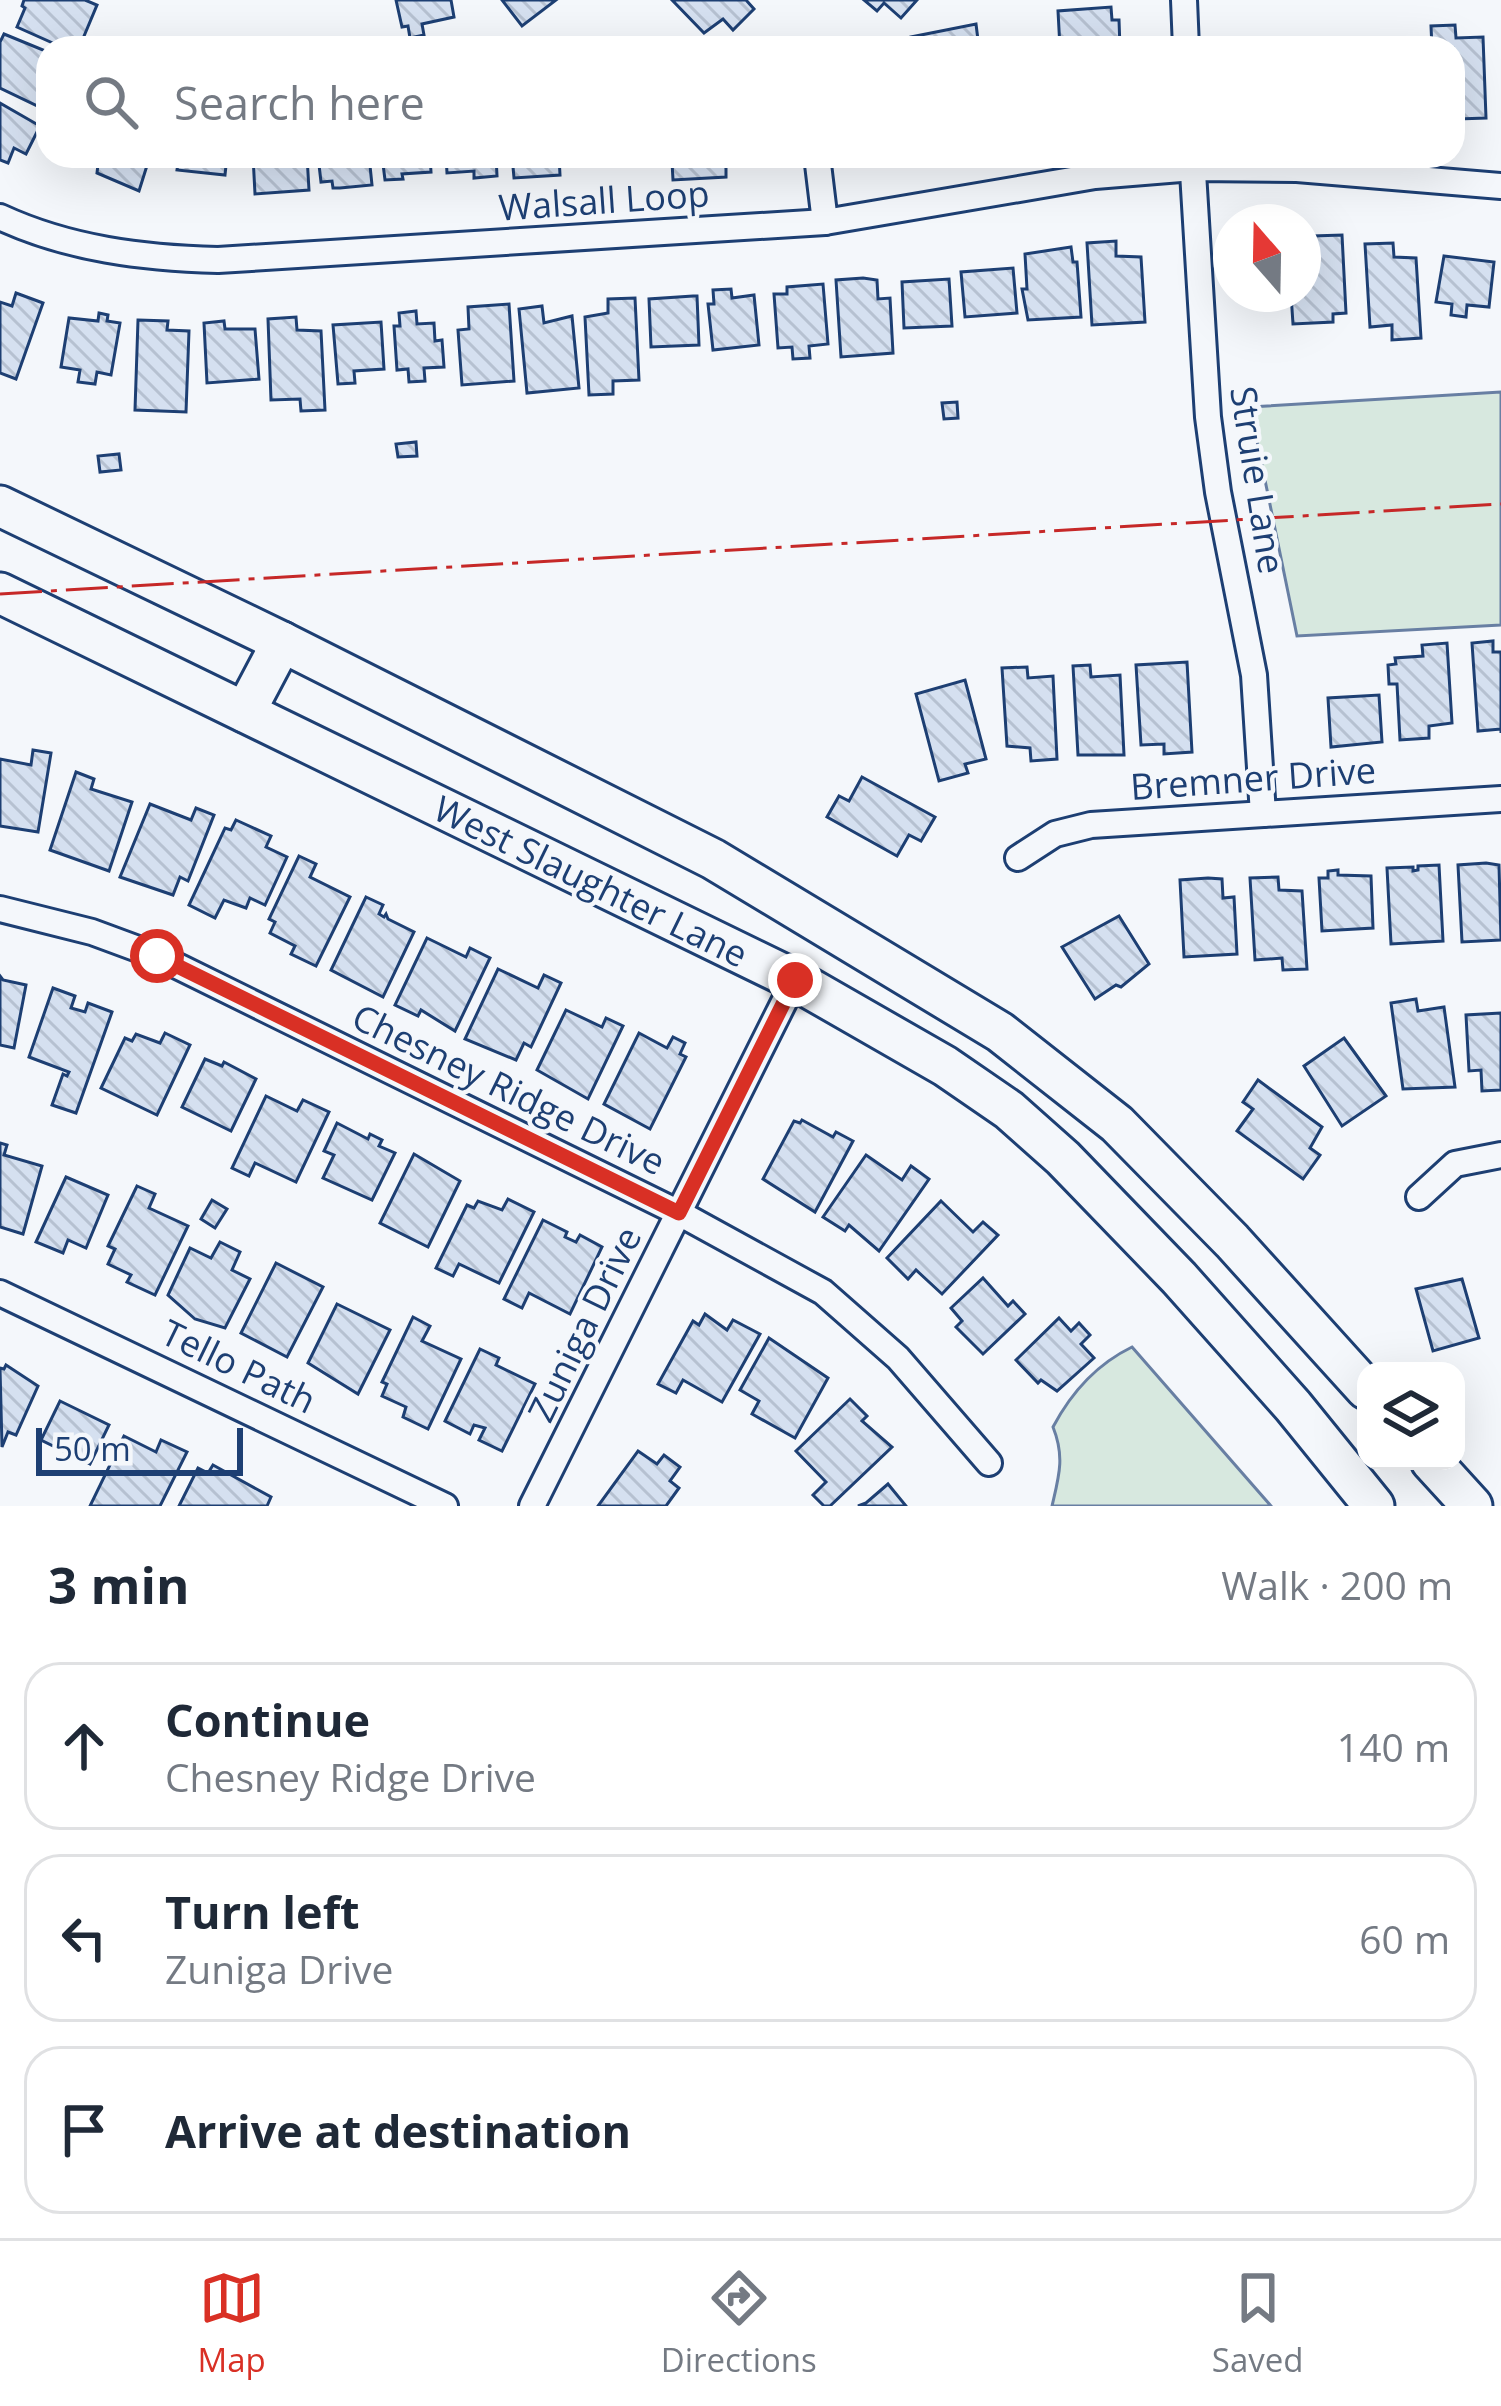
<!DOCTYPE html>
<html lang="en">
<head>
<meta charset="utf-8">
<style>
	:root { --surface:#fff; --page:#f2f2f3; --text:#1f2937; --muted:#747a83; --line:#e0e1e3; --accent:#d93025 }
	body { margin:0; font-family:"Open Sans",sans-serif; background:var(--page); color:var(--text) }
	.controls { position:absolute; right:36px; bottom:36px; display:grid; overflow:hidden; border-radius:24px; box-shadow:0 12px 48px #0002 }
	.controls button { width:108px; height:108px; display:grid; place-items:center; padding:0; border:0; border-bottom:3px solid var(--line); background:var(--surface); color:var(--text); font:60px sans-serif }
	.compass { position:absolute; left:1213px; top:204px; width:108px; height:108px; border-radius:50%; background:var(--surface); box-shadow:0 12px 48px #0002; rotate:340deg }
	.scale { position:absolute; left:36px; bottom:30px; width:207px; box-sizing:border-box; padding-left:12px; border:6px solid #1d3f73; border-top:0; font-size:33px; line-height:42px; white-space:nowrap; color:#1d3f73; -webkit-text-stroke:9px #f4f7fb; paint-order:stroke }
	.stop { position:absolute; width:36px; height:36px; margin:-27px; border:9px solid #d93025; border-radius:50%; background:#fff }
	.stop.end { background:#d93025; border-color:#fff; box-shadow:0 3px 12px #0008 }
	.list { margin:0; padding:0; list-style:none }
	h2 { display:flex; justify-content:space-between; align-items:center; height:156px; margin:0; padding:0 48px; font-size:51px }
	h2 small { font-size:39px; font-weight:400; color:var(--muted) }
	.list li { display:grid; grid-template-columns:78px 1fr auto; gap:36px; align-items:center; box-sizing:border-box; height:168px; margin:0 24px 24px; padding:0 24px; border:3px solid var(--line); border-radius:36px }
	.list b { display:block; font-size:45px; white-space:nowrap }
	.list p { margin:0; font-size:39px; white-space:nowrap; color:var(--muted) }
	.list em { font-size:39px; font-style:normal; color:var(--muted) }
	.icon { flex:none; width:66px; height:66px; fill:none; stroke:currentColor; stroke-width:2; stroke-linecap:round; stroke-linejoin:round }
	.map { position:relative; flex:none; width:1501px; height:1506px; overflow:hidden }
	.search { position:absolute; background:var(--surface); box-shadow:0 12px 48px #0002; left:36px; right:36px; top:36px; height:132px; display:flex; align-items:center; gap:30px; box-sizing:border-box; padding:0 42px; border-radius:36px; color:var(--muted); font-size:45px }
	.sheet { height:732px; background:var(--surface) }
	nav { display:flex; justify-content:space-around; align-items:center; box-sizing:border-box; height:168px; border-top:3px solid var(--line); background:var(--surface); font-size:33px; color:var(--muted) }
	nav a { display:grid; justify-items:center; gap:6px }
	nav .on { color:var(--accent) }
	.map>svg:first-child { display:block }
</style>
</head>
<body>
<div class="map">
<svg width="1501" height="1506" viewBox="0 0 1501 1506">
	<defs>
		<pattern id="building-back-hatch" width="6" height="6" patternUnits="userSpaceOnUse" patternTransform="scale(3)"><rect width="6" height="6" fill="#d5e0f0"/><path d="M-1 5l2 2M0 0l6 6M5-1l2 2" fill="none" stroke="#b6c1d1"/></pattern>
	</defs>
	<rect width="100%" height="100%" fill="#f4f7fb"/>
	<g fill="#d7e8df" stroke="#687fa3" stroke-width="3">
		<path d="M1501 392V625L1297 636 1250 407Z"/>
		<path d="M1132 1347 1271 1506H1052C1059 1476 1065 1457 1053 1427 1071 1393 1097 1364 1132 1347Z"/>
	</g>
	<g fill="url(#building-back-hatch)" stroke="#1d3f73" stroke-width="3">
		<path d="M24 0H85L97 5 79 48H64L17 27 25 8 22 6Z"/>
		<path d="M396 0H451L454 17 422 24 424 35 410 38 408 26 402 27Z"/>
		<path d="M502 0H556L522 26Z"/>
		<path d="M672 0H746L754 9 733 30 723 19 704 33Z"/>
		<path d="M864 0H917L901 18 884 3 877 11Z"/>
		<path d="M1111 7 1112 20H1119L1120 48H1060L1058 11Z"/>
		<path d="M976 24 979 48H914L911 37Z"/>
		<path d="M1455 25 1456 38 1483 37 1486 118 1458 119 1457 112 1453 113V48H1432L1431 26Z"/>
		<path d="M4 34 48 52V111L0 88V42Z"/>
		<path d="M0 103 40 126 26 154 14 148 8 163 0 160Z"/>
		<path d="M99 156H150L139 191 97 173Z"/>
		<path d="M179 156H227L225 175 177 170Z"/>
		<path d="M253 156H307L309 190 255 194Z"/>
		<path d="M318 156H369L372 185 340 188H333L332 181 321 182Z"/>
		<path d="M382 156H430L431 172 402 174 403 179 385 180Z"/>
		<path d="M446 156H496L497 176 474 178V171L447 173Z"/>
		<path d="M512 156H559L560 175 514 178Z"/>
		<path d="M665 156H731L732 163H726V177L673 180 672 162H666Z"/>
		<path d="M1342 235 1346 313 1333 314V322L1293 324 1291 294H1303V248L1313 251V236Z"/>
		<path d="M1116 241V256L1141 257 1145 322 1092 325 1087 243Z"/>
		<path d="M1393 243 1394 257 1416 258 1421 338 1392 340V325L1370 327 1365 244Z"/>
		<path d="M1071 247 1073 262H1077L1081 317 1028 320 1022 289H1027L1025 254Z"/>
		<path d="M1444 256 1494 262 1489 307 1467 305 1466 317 1451 315 1452 304 1436 302Z"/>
		<path d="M1013 268 1017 313 965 317 961 272Z"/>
		<path d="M863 278 877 280 878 299 890 298 893 353 841 357 836 280Z"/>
		<path d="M949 279 952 326 904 328 902 282Z"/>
		<path d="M823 284 828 344 809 346 810 358 793 359 792 347 778 348 774 294H787V287Z"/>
		<path d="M731 289 732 298 754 295 759 345 713 350 708 304H714L713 290Z"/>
		<path d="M16 293 43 303 16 379 0 373V302L12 306Z"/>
		<path d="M693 296H697L699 345 651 347 649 299Z"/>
		<path d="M635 298 639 380 613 381V394L589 395 585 317 608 313V299Z"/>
		<path d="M509 304 514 381 462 385 458 330 469 329 468 307Z"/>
		<path d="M542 306 544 323 572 316 579 388 527 393 519 309Z"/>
		<path d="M416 311 417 324 434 323 435 341 442 340 444 367 424 368 425 381 409 382 408 369 397 370 394 326H400L399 313Z"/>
		<path d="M99 313 108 315 107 321 120 323 111 375 97 372 95 384 78 382 80 370 61 367 69 318 98 321Z"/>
		<path d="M296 317 297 330 321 331 325 410 301 411 300 399 271 400 268 319Z"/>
		<path d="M138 320 168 321 167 330 189 331 186 412 135 410Z"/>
		<path d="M224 321 225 329H255L259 379 207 383 204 323Z"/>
		<path d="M381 322 384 369 354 371 355 383 338 384 333 325Z"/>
		<path d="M957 402 958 418 944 419 942 403Z"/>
		<path d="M416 442 417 456 398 457 396 444Z"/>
		<path d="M119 454 121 470 100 472 98 456Z"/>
		<path d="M1493 641V652H1501V733V729L1478 731 1472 643Z"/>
		<path d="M1447 643 1452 723 1429 726V738L1400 740 1397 684H1389L1388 665 1396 664 1395 658 1423 656 1422 645Z"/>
		<path d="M1187 662 1192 752 1164 754V744L1141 745 1136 665Z"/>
		<path d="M1090 665 1091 677 1120 675 1124 755H1078L1073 666Z"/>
		<path d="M1027 667 1028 678 1053 676 1057 759 1031 761 1030 748 1007 746 1002 668Z"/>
		<path d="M965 680 986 759 965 764 968 773 939 781 916 694Z"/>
		<path d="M1379 695 1382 742 1331 747 1328 698Z"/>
		<path d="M33 750 51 753 38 832 0 826V759L31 765Z"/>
		<path d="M76 772 94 779 91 789 132 802 109 871 50 850Z"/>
		<path d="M862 777 935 817 921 841 909 835 897 856 827 817 839 796 849 801Z"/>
		<path d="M150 804 191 820 196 808 214 815 188 881 180 877 173 895 120 877Z"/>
		<path d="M236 820 271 836 266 847 287 857 265 905 250 898 246 908 224 900 215 918 189 905 225 828 231 830Z"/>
		<path d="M299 856 316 864 310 877 350 897 316 966 291 954 295 946 270 933 275 922 269 919Z"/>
		<path d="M1486 863 1499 865 1501 940 1462 942 1458 865Z"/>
		<path d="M1439 865 1443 941 1391 944 1387 868 1413 867V871L1418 870V866Z"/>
		<path d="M1338 870V875L1371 876 1373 928 1322 931 1319 878H1328V871Z"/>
		<path d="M1278 877 1279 890 1302 891 1307 969 1283 970 1282 958 1255 960 1250 878Z"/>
		<path d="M1208 878 1222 879 1223 898 1234 897 1237 954 1184 957 1180 880Z"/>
		<path d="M366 897 383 905 379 914 384 917 386 914 388 919 414 932 383 997 331 970Z"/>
		<path d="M1119 916 1149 964 1121 987 1116 985 1095 999 1062 947Z"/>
		<path d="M427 938 466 957 470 948 490 958 455 1031 421 1010 418 1016 395 1005Z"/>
		<path d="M498 969 538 988 544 975 561 983 531 1047 524 1043 516 1060 465 1039Z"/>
		<path d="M0 976 3 980 26 985 14 1048 0 1045Z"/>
		<path d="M53 988 75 996 71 1008 85 1012 88 1003 112 1012 76 1113 52 1105 63 1074 67 1076 69 1072 29 1057Z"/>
		<path d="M1416 999 1418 1011 1444 1007 1455 1087 1403 1089 1391 1003Z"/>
		<path d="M566 1010 602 1027 606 1018 623 1026 588 1099 537 1070Z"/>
		<path d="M1501 1013V1090L1482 1091 1481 1070 1469 1071 1466 1015Z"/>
		<path d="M165 1033 190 1045 157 1115 101 1088 125 1038 132 1041 136 1034 160 1043Z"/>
		<path d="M639 1033 667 1048 673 1037 685 1043 680 1054 686 1057 650 1129 604 1104Z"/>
		<path d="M1344 1038 1386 1096 1342 1126 1304 1066Z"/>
		<path d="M205 1059 222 1066 224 1062 256 1079 231 1131 182 1107Z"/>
		<path d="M1258 1080 1322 1127 1310 1148 1320 1155 1303 1179 1237 1131 1253 1109 1243 1102Z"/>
		<path d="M266 1096 297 1111 303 1100 329 1112 296 1182 255 1163 249 1176 232 1168Z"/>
		<path d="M802 1120 833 1137 836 1132 853 1141 815 1212 763 1179 794 1121 800 1123Z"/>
		<path d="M337 1123 368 1139 370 1134 382 1140 379 1146 395 1153 372 1200 323 1178 334 1155 324 1151Z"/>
		<path d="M0 1143 7 1145 4 1155 42 1166 23 1234 0 1227Z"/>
		<path d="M414 1154 460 1181 428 1247 380 1223Z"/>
		<path d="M866 1155 902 1180 911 1166 929 1179 879 1251 849 1225 845 1231 823 1217Z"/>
		<path d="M66 1177 108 1195 86 1248 68 1240 63 1253 36 1242Z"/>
		<path d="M137 1186 155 1194 149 1208 188 1226 155 1295 127 1282 131 1275 108 1264 115 1249 108 1246Z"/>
		<path d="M508 1199 534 1212 499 1283 459 1264 453 1276 436 1268 467 1205 474 1208 478 1201 502 1210Z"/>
		<path d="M212 1200 227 1209 215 1228 201 1219Z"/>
		<path d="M941 1201 973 1232 983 1222 998 1235 942 1294 916 1270 908 1279 887 1258Z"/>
		<path d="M543 1220 567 1232 565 1237 576 1242 580 1235 602 1247 570 1314 529 1293 522 1308 504 1299Z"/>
		<path d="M220 1242 240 1252 232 1270 250 1279 225 1328 195 1319 168 1295 190 1248 211 1258Z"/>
		<path d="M276 1263 323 1287 287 1357 241 1333Z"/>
		<path d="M983 1278 1008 1306 1013 1301 1025 1314 983 1354 956 1327 962 1321 951 1308Z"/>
		<path d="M1462 1279 1479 1338 1433 1351 1416 1289Z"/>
		<path d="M337 1304 390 1330 358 1394 308 1363Z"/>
		<path d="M705 1314 727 1330 733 1320 760 1334 722 1402 683 1380 676 1393 658 1384 693 1321 699 1325Z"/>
		<path d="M413 1317 430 1326 422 1341 461 1359 428 1429 403 1417 406 1407 382 1396 387 1384 382 1382Z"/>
		<path d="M1059 1318 1071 1331 1079 1323 1090 1335 1081 1344 1094 1358 1057 1391 1041 1380 1038 1383 1016 1360Z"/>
		<path d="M769 1338 828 1378 795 1438 752 1414 759 1401 740 1390Z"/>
		<path d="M480 1349 499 1358 496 1365 535 1384 502 1451 479 1440 485 1428 474 1425 470 1434 445 1421Z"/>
		<path d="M6 1365 38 1386 16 1435 8 1432 2 1447 0 1368 4 1369Z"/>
		<path d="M850 1399 867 1416 862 1421 892 1447 830 1506H824L813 1495 826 1482 796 1451Z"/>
		<path d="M60 1401 109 1425 90 1464 41 1440Z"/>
		<path d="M124 1436 156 1452 161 1440 187 1452 160 1506H90Z"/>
		<path d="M638 1451 657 1464 664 1455 680 1467 670 1481 679 1488 666 1506H598Z"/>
		<path d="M213 1465 271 1497 267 1506H179L198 1468 208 1473Z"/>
		<path d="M888 1484 906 1506H858L866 1503Z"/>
	</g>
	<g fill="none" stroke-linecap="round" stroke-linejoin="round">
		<defs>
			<g id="minor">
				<path d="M1184 0 1186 48"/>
				<path d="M817 156 825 222"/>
				<path d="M1192 156 1208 417 1218 492 1254 675 1263 814"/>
				<path d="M0 217C69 249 143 258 218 260L825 222 1095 176 1193 168 1297 169 1501 186"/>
				<path d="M1018 858 1055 834 1091 825 1501 799"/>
				<path d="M0 909 92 932 157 956 679 1213 823 1292 898 1358 989 1463"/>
				<path d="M1419 1197 1455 1164 1501 1155"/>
				<path d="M0 1293 445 1506"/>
				<path d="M532 1506 795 980"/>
			</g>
			<g id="primary">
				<path d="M0 506 282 642 713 859 1000 1032 1117 1124 1232 1241 1366 1389"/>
				<path d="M0 593 795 980 945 1066 1009 1110 1063 1158 1179 1278 1293 1406 1374 1506"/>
				<path d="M245 712 282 642"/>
				<path d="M1431 1461 1472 1506"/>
			</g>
		</defs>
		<use href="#minor" stroke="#1d3f73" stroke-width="30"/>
		<use href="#primary" stroke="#1d3f73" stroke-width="45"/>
		<use href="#minor" stroke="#f4f7fb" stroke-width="24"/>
		<use href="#primary" stroke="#f4f7fb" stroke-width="39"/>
		<path stroke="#c62828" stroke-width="3" stroke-dasharray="42 9 6 9" stroke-linecap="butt" d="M0 594 1501 504"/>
	</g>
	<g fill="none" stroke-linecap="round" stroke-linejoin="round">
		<path stroke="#d93025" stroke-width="15" d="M157 956 679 1213 795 980"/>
	</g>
	<g text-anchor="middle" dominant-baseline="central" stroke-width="9" stroke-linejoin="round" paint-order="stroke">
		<g font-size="36" fill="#1d3f73" stroke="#f4f7fb">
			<text transform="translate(604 200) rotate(-4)">Walsall Loop</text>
			<text transform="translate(1258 480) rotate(81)">Struie Lane</text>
			<text transform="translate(1253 778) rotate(-4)">Bremner Drive</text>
			<text transform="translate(591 881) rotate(26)">West Slaughter Lane</text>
			<text transform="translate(509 1089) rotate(26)">Chesney Ridge Drive</text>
			<text transform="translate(584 1324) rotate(-64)">Zuniga Drive</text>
			<text transform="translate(239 1366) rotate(26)">Tello Path</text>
		</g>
	</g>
</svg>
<div class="controls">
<button><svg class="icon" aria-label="layers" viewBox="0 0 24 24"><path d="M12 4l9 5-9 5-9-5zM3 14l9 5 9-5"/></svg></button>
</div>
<svg class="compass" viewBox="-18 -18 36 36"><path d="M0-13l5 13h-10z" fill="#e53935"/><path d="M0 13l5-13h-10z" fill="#747a83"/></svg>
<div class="scale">50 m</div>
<div class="stop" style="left:157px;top:956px"></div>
<div class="stop end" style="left:795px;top:980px"></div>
<div class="search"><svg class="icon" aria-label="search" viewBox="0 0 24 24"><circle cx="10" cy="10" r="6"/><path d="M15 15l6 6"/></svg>Search here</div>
</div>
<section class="sheet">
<h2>3 min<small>Walk · 200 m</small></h2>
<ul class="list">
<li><svg class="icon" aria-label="ahead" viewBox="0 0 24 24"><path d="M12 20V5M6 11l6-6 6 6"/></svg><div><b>Continue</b><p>Chesney Ridge Drive</p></div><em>140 m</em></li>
<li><svg class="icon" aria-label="left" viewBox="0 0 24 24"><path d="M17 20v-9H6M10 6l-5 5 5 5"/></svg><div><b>Turn left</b><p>Zuniga Drive</p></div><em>60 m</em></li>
<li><svg class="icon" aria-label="arrive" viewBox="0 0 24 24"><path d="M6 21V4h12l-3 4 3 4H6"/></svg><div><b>Arrive at destination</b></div></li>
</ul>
</section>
<nav>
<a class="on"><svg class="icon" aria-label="map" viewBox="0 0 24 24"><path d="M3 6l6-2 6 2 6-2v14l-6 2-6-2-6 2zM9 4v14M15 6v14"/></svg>Map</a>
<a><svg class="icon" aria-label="directions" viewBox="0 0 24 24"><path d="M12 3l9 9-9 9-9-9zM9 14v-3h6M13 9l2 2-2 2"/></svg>Directions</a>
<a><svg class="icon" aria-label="saved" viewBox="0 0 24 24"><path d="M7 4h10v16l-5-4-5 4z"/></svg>Saved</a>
</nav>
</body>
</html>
